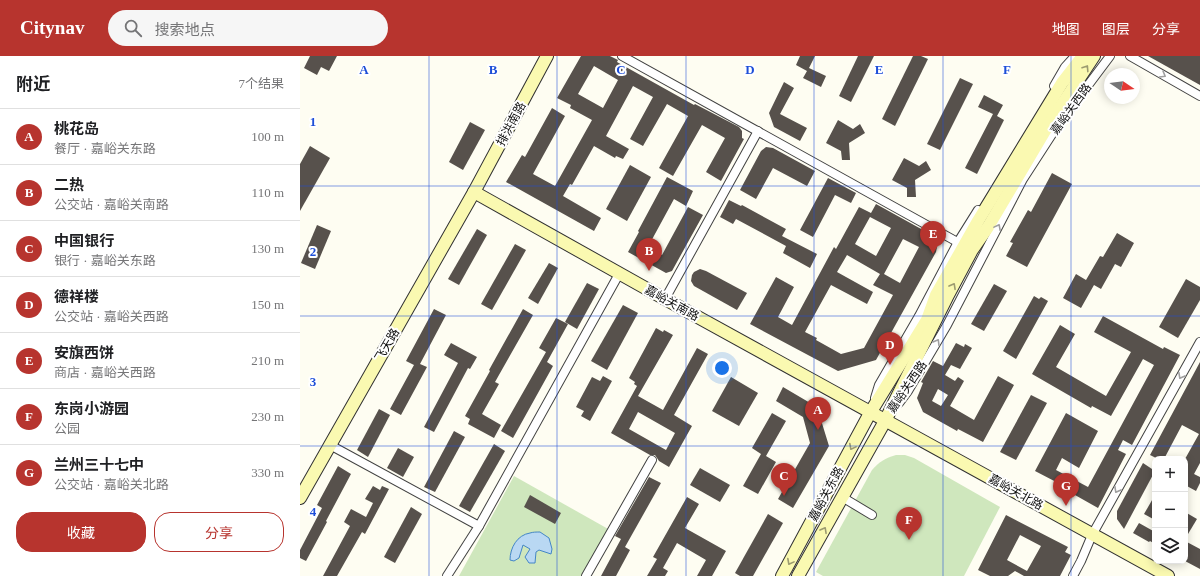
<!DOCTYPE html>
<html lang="zh">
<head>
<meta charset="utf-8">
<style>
	:root { --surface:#fff; --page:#f6f6f6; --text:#202124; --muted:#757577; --line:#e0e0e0; --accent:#b7342e }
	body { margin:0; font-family:"Times New Roman","Noto Sans SC",serif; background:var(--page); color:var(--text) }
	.controls { position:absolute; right:12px; bottom:12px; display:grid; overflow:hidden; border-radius:8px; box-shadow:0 2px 10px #0003 }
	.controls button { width:36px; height:36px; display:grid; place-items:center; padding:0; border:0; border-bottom:1px solid var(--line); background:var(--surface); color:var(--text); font:20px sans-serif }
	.compass { position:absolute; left:804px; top:12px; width:36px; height:36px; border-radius:50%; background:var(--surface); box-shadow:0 2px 10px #0003; rotate:103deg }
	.you { position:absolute; left:422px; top:312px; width:14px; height:14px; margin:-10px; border:3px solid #fff; border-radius:50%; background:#1a73e8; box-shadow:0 0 0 6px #1a73e833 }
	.badge { display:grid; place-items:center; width:26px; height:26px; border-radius:50%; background:var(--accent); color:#fff; font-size:13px; font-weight:700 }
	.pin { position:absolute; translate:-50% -33px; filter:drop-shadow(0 1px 2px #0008) }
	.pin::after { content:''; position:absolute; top:21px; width:14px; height:12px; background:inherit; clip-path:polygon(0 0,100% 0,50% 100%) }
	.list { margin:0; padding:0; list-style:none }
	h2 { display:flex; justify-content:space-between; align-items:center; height:52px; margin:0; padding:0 16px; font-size:17px }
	h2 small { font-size:13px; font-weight:400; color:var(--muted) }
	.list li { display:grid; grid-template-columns:26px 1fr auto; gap:12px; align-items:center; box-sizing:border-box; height:56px; padding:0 16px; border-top:1px solid var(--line) }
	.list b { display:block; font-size:15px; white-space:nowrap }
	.list p { margin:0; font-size:13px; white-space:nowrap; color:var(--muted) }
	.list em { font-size:13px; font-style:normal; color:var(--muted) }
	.actions { display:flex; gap:8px; padding:12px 16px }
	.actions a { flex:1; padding:9px 0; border:1px solid var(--accent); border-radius:16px; text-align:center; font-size:14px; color:var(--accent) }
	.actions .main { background:var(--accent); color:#fff }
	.icon { flex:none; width:22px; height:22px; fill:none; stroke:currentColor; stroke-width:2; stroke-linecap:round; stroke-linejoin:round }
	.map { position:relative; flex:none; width:900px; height:520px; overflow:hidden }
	header { display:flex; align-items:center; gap:24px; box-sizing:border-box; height:56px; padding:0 20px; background:var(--accent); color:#fff }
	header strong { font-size:19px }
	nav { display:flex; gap:22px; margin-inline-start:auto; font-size:14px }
	.search { width:280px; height:36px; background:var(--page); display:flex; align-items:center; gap:10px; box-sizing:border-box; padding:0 14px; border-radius:22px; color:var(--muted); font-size:15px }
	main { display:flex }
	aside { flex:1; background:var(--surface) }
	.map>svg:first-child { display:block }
</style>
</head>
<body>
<header>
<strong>Citynav</strong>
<div class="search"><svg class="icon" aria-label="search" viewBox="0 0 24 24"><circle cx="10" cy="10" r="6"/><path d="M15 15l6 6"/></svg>搜索地点</div>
<nav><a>地图</a><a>图层</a><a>分享</a></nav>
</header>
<main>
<aside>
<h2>附近<small>7个结果</small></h2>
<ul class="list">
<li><span class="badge">A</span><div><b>桃花岛</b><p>餐厅 · 嘉峪关东路</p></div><em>100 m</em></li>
<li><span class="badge">B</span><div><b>二热</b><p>公交站 · 嘉峪关南路</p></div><em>110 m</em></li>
<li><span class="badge">C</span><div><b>中国银行</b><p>银行 · 嘉峪关东路</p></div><em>130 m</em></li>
<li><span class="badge">D</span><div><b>德祥楼</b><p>公交站 · 嘉峪关西路</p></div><em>150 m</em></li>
<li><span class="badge">E</span><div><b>安旗西饼</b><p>商店 · 嘉峪关西路</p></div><em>210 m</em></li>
<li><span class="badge">F</span><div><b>东岗小游园</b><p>公园</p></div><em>230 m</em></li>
<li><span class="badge">G</span><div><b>兰州三十七中</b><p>公交站 · 嘉峪关北路</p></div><em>330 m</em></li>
</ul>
<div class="actions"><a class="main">收藏</a><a>分享</a></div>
</aside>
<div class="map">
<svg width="900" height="520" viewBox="0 0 900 520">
	<rect width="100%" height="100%" fill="#fefdf2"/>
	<g fill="#cfe7bd">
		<path d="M596 399H605L614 402 700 451 664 520H523L516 516 572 414C579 406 585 402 596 399Z"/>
		<path d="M214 420 310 474 284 520H159Z"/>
	</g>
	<path fill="#b9d8f3" stroke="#4486c6" d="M240 476 249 482 252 493 251 498 239 494 236 496 235 507H229L225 501 230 493 223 489 219 502 214 505 210 504C210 492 217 479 230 477 233 476 236 476 240 476Z"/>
	<g fill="#57514c" fill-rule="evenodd">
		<path d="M10 0H37L29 15 21 11 17 19 4 12Z"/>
		<path d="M281 0H310L318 4 317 6 394 49 395 48 439 71 442 75V82L444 83 421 125 406 116 425 82 402 69 373 120 359 112 388 60 367 48 343 90 330 83 353 41 333 30 306 80 329 93 323 103 316 100 315 102 294 90 272 129 270 128 263 140 301 162 294 175 206 126 222 99 225 101 252 52 265 60 233 118 255 130 292 64 270 52 271 49 257 42ZM294 10 318 24 303 52 278 38Z"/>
		<path d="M500 0H515L509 12 526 20 521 31 503 22 507 15 496 9Z"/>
		<path d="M558 0H574L551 46 539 40Z"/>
		<path d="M613 0H621L628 3 595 70 582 63Z"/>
		<path d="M848 0H900V29Z"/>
		<path d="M660 22 673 28 640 94 627 88Z"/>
		<path d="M484 26 494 32 480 58 507 72 500 85 474 71 469 57Z"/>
		<path d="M684 39 703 49 697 60 704 64 677 118 665 112 693 58 678 51Z"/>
		<path d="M538 64 553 73 560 68 565 77 549 87 550 104H542L541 95 526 87Z"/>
		<path d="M170 66 185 74 163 114 149 106Z"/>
		<path d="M10 90 30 102 0 155V108Z"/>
		<path d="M466 91 473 92 515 115 507 130 473 112 456 143 440 134 461 95Z"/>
		<path d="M604 102 619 110 626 105 631 114 615 124 616 141H607V132L592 124Z"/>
		<path d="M330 109 351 121 327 165 306 153Z"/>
		<path d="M752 117 772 128 727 211 706 200 713 187 710 186 728 154 731 156Z"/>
		<path d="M367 121 393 135 386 150 374 143 349 189 352 191 351 193 362 199 388 151 403 159 372 215 366 217 328 196 339 176 338 175Z"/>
		<path d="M528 122 556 137 551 147 535 139 513 181 500 174Z"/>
		<path d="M429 144 441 150 442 149 486 173 482 180 517 198 510 212 483 197 486 190 436 163 433 168 420 161Z"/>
		<path d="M576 148 632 179 635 183 637 191 636 196 576 304 538 315 450 268 476 221 494 231 478 261 492 269 534 191 536 193 559 151 571 157ZM570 161 591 172 576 200 555 188ZM603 183 619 191 600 227 584 218ZM547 199 580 218 573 229 593 239 564 292 541 298 516 284 517 282 505 276 531 229 567 248 573 236 537 216Z"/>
		<path d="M17 169 31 175 15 213 1 207Z"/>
		<path d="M177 173 187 179 159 229 148 223Z"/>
		<path d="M817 177 834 187 821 211 815 208 801 233 794 229 781 252 763 242 776 218 786 224 800 200 803 201Z"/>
		<path d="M215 188 226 194 192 254 181 248Z"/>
		<path d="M249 207 258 212 238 248 228 242Z"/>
		<path d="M400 213 406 215 447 237 437 254 394 230 391 225 392 219 394 216Z"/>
		<path d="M886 223 900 231V244L878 282 859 271Z"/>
		<path d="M287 227 299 233 277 273 265 266Z"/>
		<path d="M694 228 707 235 684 275 671 268Z"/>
		<path d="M734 240 739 243 741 241 748 245 716 303 703 295Z"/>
		<path d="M323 249 338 257 307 314 291 305Z"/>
		<path d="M134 253 146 259 120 308 127 311 101 359 90 353 114 309 106 305Z"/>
		<path d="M223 253 233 259 195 326 199 328 182 358 201 369 194 382 168 368 170 363 165 360 190 315 189 314Z"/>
		<path d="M803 260 863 293 864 291 880 299 832 389 823 384 818 394 826 398 798 452 759 430 760 428 735 415 766 357 798 375 779 412 762 402 756 414 788 431 854 309 843 303 811 360 792 350 791 352 732 318 760 269 775 278 756 311 806 340 831 296 794 276Z"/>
		<path d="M256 262 268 268 247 306 253 310 213 382 201 375 246 296 239 292Z"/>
		<path d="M356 272 363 276 364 274 373 279 338 340 363 354 397 292 408 298 374 359 392 370 369 411 359 405 355 399H350L311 377 337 330 334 328 335 326 329 322ZM338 356 375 377 366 394 329 373Z"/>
		<path d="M151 287 177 301 170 313 168 312 134 376 124 371 158 307 144 299Z"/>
		<path d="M656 287 664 291 665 288 672 292 660 313 651 309 645 319 655 325 658 321 664 325 650 350 674 364 698 320 714 329 683 386 658 373 657 375 623 356 617 342 623 327 621 326 633 305 643 310ZM638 333 648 339 641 350 632 345Z"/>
		<path d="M900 306V407L894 418 900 421V427L896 435 885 429V403L899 378 882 369 864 403H858L850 399Z"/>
		<path d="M303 320 312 325 290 365 281 360 284 355 276 351 292 321 300 325Z"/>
		<path d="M431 321 458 337 439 370 412 355Z"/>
		<path d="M483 331 517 351 529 390 493 452 478 443 510 387 503 361 476 345Z"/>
		<path d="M731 339 747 347 716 404 700 396Z"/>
		<path d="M79 353 90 359 68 401 57 394Z"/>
		<path d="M472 357 486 365 466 400 476 406 458 438 443 430 461 398 452 392Z"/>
		<path d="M154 375 165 381 135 436 124 431Z"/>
		<path d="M194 388 205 395 170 456 159 450Z"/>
		<path d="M98 392 114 401 103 421 87 412Z"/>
		<path d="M843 407 855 415 824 473 817 463V455Z"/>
		<path d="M38 410 51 418 26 465 27 466 6 505 0 502V494L22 452 17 449Z"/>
		<path d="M400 412 430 429 420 446 390 429Z"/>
		<path d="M349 421 361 427 325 491 330 494 316 520H301L321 483 315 480Z"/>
		<path d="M73 430 80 434 82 430 89 433 65 478 62 476 37 520H23L50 470 44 466 51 453 66 461 73 447 65 443Z"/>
		<path d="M230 439 261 457 255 468 224 451Z"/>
		<path d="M855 439V464L844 458Z"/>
		<path d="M387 441 399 448 385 472 426 495 412 520H397L406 504 377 487 363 512 368 515 365 520H347L357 503 353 501Z"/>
		<path d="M111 451 122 458 95 507 84 501Z"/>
		<path d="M885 456 897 463 885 483Z"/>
		<path d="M468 458 483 467 453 520H440L435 517Z"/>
		<path d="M706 459 768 491 765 496 771 499 760 520H724L715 515 708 520H690L678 514ZM720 479 741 490 727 515 707 504Z"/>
		<path d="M839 467 855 476V488L850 485 849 486 833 477Z"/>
		<path d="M885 485 900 493V513L885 505Z"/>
	</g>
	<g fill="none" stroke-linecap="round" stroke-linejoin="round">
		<defs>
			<g id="street">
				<path d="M322 0 661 188"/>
				<path d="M830 0 900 40"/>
				<path d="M754 30 765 11 775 0"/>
				<path d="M365 243 458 75"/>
				<path d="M575 342 579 329 619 260 658 186 678 154"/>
				<path d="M599 347 608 335 647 269 723 123 756 72 810 0"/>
				<path d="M30 389 179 470 319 218"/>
				<path d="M542 441 572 459"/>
				<path d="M147 520 179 470"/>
				<path d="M286 520 352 404"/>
				<path d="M773 520 781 505 792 479 900 286"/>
			</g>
			<g id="secondary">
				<path d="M174 136 365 243 868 520"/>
				<path d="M0 442 174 136 247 0"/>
				<path d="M482 520 570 357 627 264 636 239 678 165 762 27 783 0"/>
				<path d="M498 520 585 365 647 241 672 194 688 171 749 68 794 0"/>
			</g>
		</defs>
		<use href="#street" stroke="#424242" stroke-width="10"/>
		<use href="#secondary" stroke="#313131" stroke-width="14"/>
		<use href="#street" stroke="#fff" stroke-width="8"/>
		<use href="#secondary" stroke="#faf9b1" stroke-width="12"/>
	</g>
	<defs><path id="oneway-chevron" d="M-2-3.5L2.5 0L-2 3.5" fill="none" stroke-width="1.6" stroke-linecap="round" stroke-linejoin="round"/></defs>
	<g stroke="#9c9b70">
		<use href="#oneway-chevron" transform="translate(786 12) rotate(-57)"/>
		<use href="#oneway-chevron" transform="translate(653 230) rotate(-61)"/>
		<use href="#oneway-chevron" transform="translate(552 391) rotate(118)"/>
		<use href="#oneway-chevron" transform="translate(524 474) rotate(-61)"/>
		<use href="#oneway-chevron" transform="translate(490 506) rotate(118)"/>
	</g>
	<g stroke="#9f9f9f">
		<use href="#oneway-chevron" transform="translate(863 19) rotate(30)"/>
		<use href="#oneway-chevron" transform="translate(698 171) rotate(-62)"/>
		<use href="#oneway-chevron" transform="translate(637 286) rotate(-59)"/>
		<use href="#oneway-chevron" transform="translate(881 320) rotate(119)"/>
		<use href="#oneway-chevron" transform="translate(817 434) rotate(119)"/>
	</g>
	<path fill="none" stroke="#1d4ed8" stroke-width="1" stroke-opacity="0.55" d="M129 0V520M257 0V520M386 0V520M514 0V520M643 0V520M771 0V520M0 130H900M0 260H900M0 390H900"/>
	<g text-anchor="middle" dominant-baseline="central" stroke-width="4" stroke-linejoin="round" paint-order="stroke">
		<g font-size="12" fill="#0f0f0f" stroke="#fff">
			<text transform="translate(771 53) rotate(-54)">嘉峪关西路</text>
			<text transform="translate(211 68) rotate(-62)">排洪南路</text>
			<text transform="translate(372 247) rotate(29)">嘉峪关南路</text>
			<text transform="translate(87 289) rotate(-60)">飞天路</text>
			<text transform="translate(607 331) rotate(-56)">嘉峪关西路</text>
			<text transform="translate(716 436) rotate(29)">嘉峪关北路</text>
			<text transform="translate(526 438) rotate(-62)">嘉峪关东路</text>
		</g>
	</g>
	<g font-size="13" text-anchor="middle" font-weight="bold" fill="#1d4ed8" stroke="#fff" stroke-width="4" stroke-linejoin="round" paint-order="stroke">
		<text x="64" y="18">A</text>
		<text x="193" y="18">B</text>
		<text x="321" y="18">C</text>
		<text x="450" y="18">D</text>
		<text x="579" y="18">E</text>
		<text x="707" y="18">F</text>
		<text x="13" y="70">1</text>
		<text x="13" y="200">2</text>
		<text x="13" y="330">3</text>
		<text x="13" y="460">4</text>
	</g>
</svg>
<div class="controls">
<button>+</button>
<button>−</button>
<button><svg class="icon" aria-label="layers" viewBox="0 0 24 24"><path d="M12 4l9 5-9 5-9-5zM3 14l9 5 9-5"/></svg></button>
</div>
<svg class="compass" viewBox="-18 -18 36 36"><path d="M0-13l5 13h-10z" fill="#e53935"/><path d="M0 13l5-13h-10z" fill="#757577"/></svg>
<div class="you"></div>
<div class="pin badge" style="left:518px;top:374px">A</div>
<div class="pin badge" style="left:349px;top:215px">B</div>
<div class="pin badge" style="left:484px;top:440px">C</div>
<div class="pin badge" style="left:590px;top:309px">D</div>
<div class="pin badge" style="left:633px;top:198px">E</div>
<div class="pin badge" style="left:609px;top:484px">F</div>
<div class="pin badge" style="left:766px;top:450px">G</div>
</div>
</main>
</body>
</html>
